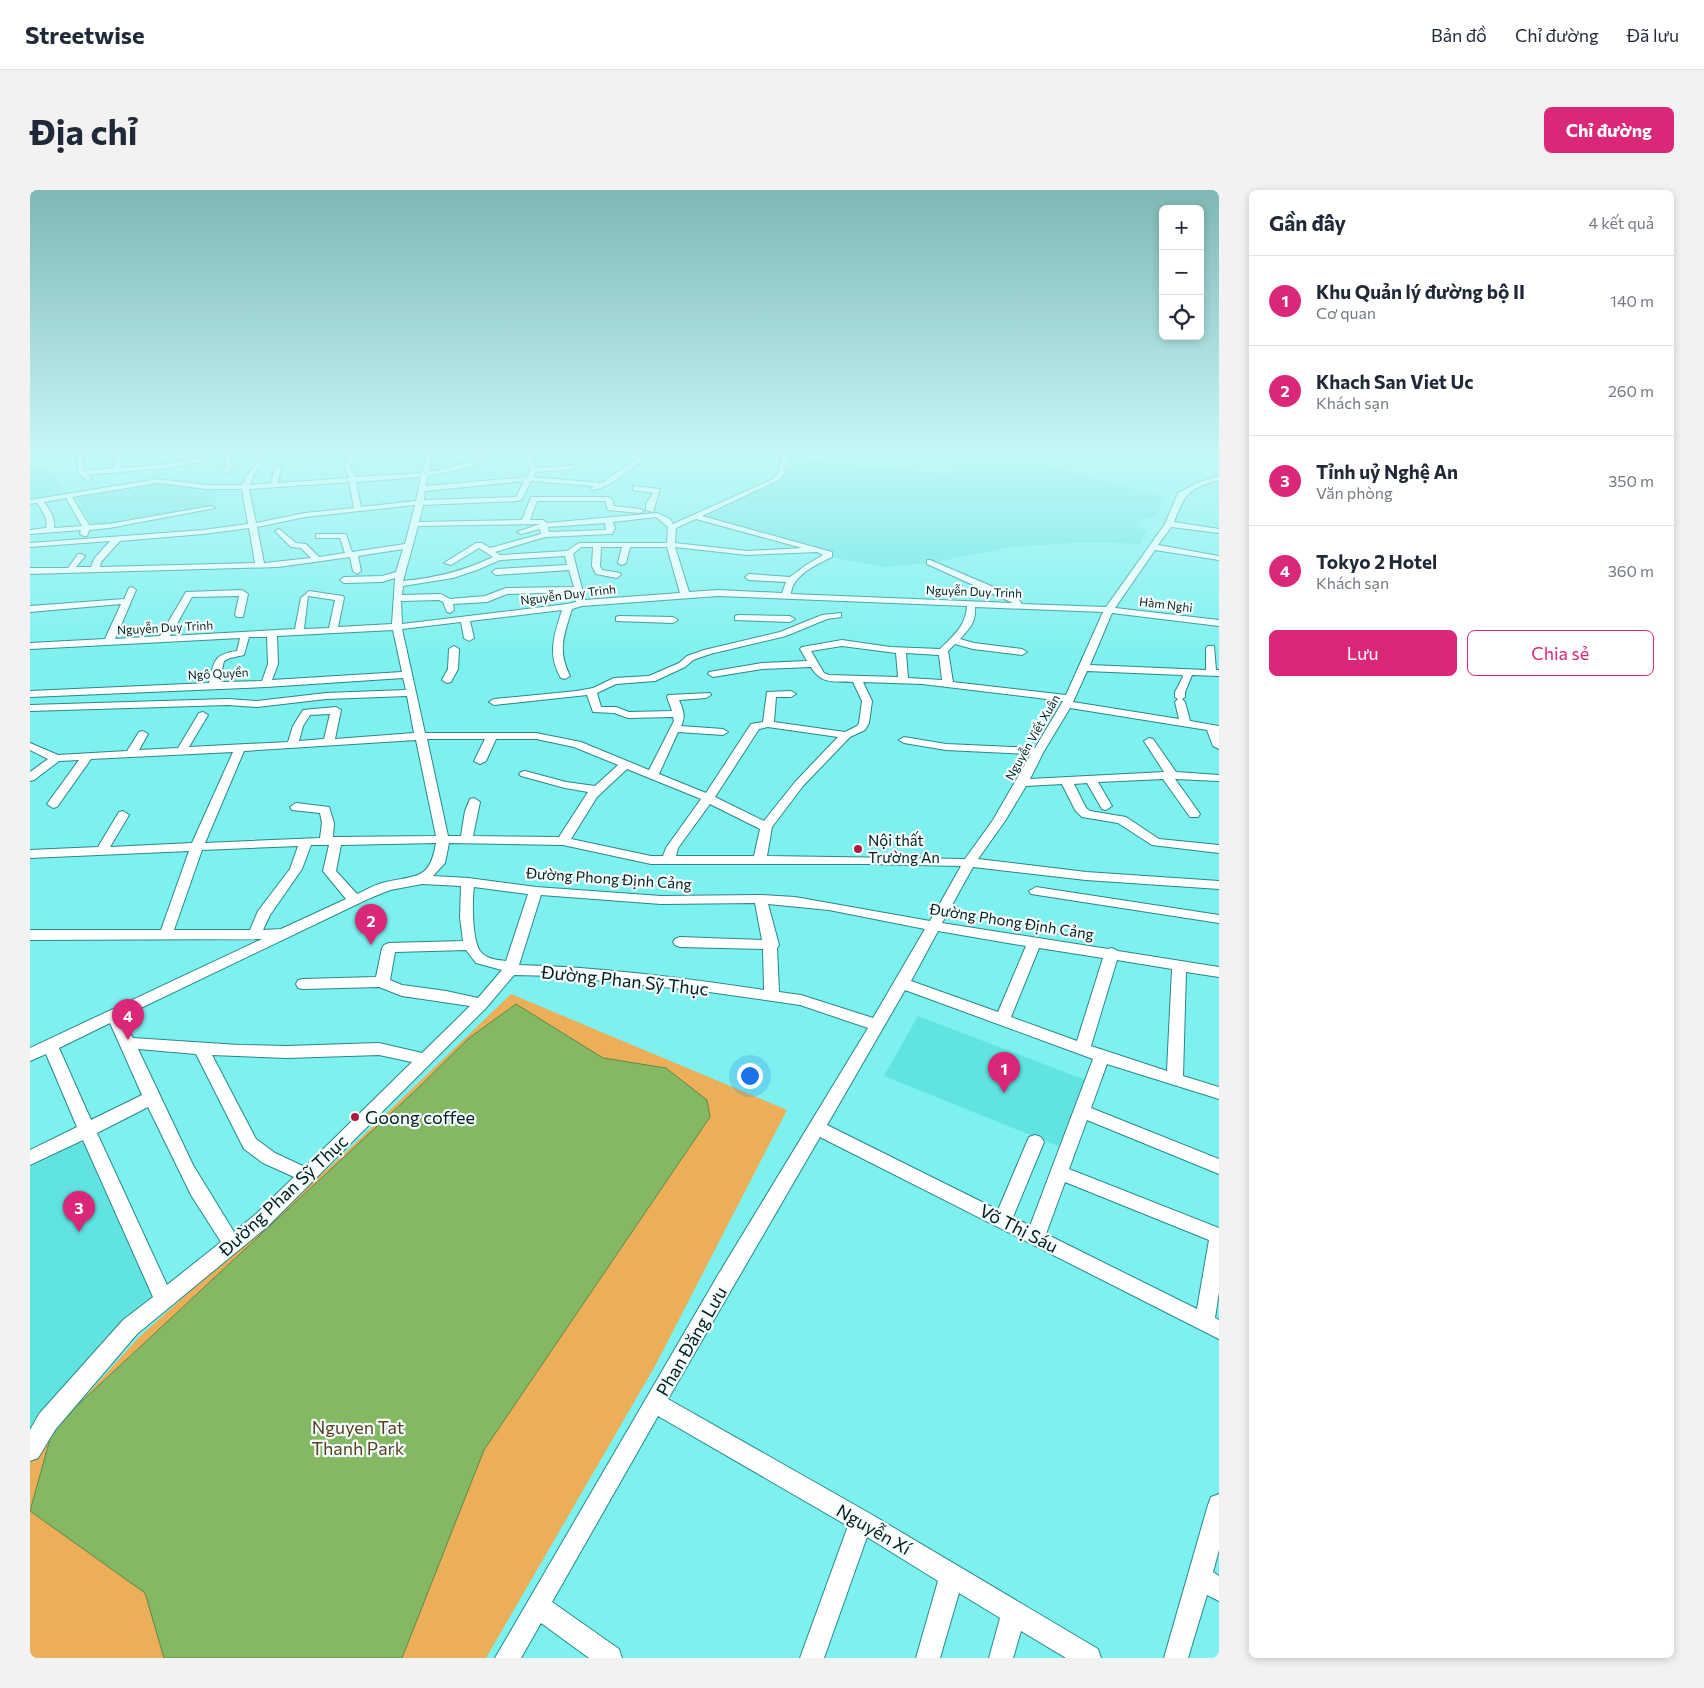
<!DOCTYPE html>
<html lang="vi">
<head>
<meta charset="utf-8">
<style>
	:root { --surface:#fff; --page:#f2f2f3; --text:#1f2937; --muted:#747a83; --line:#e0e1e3; --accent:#db2777 }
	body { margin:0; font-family:Commissioner,sans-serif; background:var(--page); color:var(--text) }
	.controls { position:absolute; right:15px; top:15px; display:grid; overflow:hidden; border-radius:8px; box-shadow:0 2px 8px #0003 }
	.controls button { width:45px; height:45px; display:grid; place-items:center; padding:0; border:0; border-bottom:1px solid var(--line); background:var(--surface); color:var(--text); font:25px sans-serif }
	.you { position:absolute; left:719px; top:885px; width:18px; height:18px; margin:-12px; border:4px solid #fff; border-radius:50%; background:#1a73e8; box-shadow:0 0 0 8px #1a73e833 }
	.badge { display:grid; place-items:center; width:32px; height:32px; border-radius:50%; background:var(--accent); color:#fff; font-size:16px; font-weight:700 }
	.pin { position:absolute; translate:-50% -41px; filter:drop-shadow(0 1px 2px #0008) }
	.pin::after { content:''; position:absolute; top:26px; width:18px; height:15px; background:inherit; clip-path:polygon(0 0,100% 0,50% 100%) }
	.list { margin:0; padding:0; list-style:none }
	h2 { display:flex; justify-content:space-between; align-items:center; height:65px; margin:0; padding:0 20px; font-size:21px }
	h2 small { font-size:16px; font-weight:400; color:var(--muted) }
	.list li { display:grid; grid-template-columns:32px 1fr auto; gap:15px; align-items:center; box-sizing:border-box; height:90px; padding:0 20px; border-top:1px solid var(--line) }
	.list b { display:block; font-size:19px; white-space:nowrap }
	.list p { margin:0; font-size:16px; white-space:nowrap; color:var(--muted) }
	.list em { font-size:16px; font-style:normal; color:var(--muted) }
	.actions { display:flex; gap:10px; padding:15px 20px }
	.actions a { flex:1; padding:11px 0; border:1px solid var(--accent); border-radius:8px; text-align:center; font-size:18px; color:var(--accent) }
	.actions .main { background:var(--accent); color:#fff }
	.icon { flex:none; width:28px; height:28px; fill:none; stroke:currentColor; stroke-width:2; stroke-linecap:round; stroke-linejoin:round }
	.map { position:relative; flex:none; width:1189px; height:1468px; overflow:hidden; border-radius:8px }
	header { display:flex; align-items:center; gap:30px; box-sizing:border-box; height:70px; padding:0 25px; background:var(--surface); border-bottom:1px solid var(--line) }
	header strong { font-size:24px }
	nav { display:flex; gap:28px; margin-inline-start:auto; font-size:18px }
	.intro { display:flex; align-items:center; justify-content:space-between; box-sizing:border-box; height:120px; padding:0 30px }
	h1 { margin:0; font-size:35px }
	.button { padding:12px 22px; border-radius:8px; background:var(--accent); color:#fff; font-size:18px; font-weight:700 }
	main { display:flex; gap:30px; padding:0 30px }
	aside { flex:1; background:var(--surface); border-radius:8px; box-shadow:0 2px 8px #0003 }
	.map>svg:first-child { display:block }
</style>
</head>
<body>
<header>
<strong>Streetwise</strong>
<nav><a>Bản đồ</a><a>Chỉ đường</a><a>Đã lưu</a></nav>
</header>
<div class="intro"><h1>Địa chỉ</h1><a class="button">Chỉ đường</a></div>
<main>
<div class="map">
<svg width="1189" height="1468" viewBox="0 0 1189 1468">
	<rect width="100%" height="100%" fill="#7cf1ef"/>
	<g fill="#61e3e1">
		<path d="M945 266H985L1136 308 1124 328H1114L1105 336 1117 341 1110 354 1056 352 981 357 900 373 854 377 806 368 673 328 749 292 758 282 760 268 920 284Z"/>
		<path d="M16 278 37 304 0 311V280Z"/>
		<path d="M127 294 187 300 184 318 89 335 63 336 44 306Z"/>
		<path d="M888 826 1058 891 1033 958 854 886Z"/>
		<path d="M49 953 59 954 128 1108 0 1243V977Z"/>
	</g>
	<path fill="#ecaf58" d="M481 804 757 920 625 1176 456 1468H0V1268L109 1147 314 964Z"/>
	<path fill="#85b863" stroke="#5e894d" d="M486 814 573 868 636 878 677 910 680 927 454 1260 372 1468H134L115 1403 0 1321 23 1238 387 899 439 848Z"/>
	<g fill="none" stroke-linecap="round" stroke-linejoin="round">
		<defs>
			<g id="minor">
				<path d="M47 266H53L54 281 84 278V266H90L91 278 136 274 182 266H198L203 276 198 282H194L193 281 197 276 192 268 136 278 57 285 61 289 58 291 48 283Z"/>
				<path d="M232 266 237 267 224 284 220 295 241 293 245 278 248 276 251 278 248 293 319 288 314 276 321 266H327L320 276 325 287 392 283 396 266H402L399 282 427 276 459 266H468L431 279 398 286 396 296 497 287 501 280 495 266H501L506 278 543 275 546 277 543 279 506 282 503 287 572 293 610 266H617C610 274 570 305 560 299L564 296 501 291 492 309 488 311 393 315 389 332 492 330 501 307H578L582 309 584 316 610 319 614 321 610 323 578 320 575 311H507L500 330H513L517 333 627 323 640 329 643 334 743 289 748 283 752 266H758L754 284 747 291 672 326 802 362V367C788 374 762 385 761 404L983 413 897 374V370H900L987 407 992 414 1076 417 1135 334 1148 303 1167 293 1189 286V290C1157 300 1156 302 1144 332L1189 339V343L1141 337 1128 355 1189 366V370L1125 360 1085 418 1189 430V436L1082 423 1060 475 1176 480V458L1178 456H1184L1186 480H1189V486L1162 485 1155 502V507L1152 509 1155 512 1160 531 1189 536V559L1183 556 1177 540 1040 518 1014 561 1000 589 1134 582 1114 551 1119 548 1123 549 1146 582 1189 585V591L1145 589 1170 624 1168 627H1160L1133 589 1068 592 1082 616 1076 620 1072 619 1057 593 1044 594 1056 618 1060 621 1096 627 1129 649 1189 655V663L1122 655 1088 633 1052 627 1045 620 1032 594 996 596 975 631 948 669 1056 682 1189 691V699L1056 690 943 677 912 733 1078 759 1082 758 1088 761 1189 777V787L1156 782 1153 886 1189 897V909L1077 874 1061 918 1189 969V984L1057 930 1039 979 1189 1038V1102L1185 1128 1189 1130V1149L790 947 638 1209 839 1323 1068 1459 1071 1468H1036L991 1441 983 1468H959L970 1428 929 1403 910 1468H886L908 1391 837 1347 794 1468H770L818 1336 628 1226 522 1412 589 1459 592 1468H559L511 1433 491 1468H465L688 1085 838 838 770 815 672 801 526 786 484 785 456 818 238 1036 107 1144 25 1240 8 1268 0 1271V1240L9 1224 93 1130 123 1107 53 950 0 975V960L47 937 16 864 0 871V858L232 749 0 750V740H131L159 661 0 668V660L68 657 89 622 93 621 99 625 80 657 162 653 203 562 61 569 27 617 23 618 17 614 49 570 29 571 4 590 0 591V582L18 569 0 560V553L28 565 97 561 109 542 113 541 118 544 109 560 148 558 169 523 173 522 178 525 159 557 258 552 263 536 273 520 306 517 311 520 305 549 384 543 377 506 296 509 227 517 198 515 0 521V515L198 509 227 511 296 503 376 500 373 488 236 497 0 507V501L179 493C184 472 183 464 207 461L210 448 0 459V453L75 449 91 414 0 422V416L94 409 99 398 102 397 106 400 85 449 130 446 156 402 212 400 218 404 213 427H207L205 425 209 406 162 407 140 446 265 439 271 408 279 401 313 406 314 408 308 437 362 434 365 388 352 392 314 393 310 390 314 387 352 386 366 382 373 359 328 366 331 381 327 384 323 381 320 367 248 377 0 384V378H38L48 364H51L55 366 46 377H61L64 369 80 351 0 357V353L173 340 218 334 212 299H177L128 293 42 307 59 335 79 334 181 316 185 318 79 338 59 340 57 346H54L50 344 51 340 0 344V340L16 338C19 330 12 320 7 313L0 314V310L128 289 177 295H212L218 284ZM391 287 386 311 331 317 326 292ZM494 291 486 307 394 310 395 301ZM319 292 324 318 275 323 226 333 219 299ZM36 308 52 336 24 338C26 330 19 318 14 312ZM385 315 375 354 322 362 316 344H286V348H310L315 363 289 367 276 354 266 353 249 339 245 341 261 357 271 358 281 368 234 373 227 337 275 327ZM626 327 638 337 637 353H549L537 361 470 365 465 362 515 347 579 344H582L585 338 583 332ZM666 329 772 358 717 361 645 353 646 338ZM575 333 576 340 519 342 518 337ZM510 334 487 342 491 344 510 339 511 344 460 358 452 353H446L414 373 421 375 449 358 463 367C434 381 405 388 373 391L388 336ZM219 338 225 373 70 377 71 372 90 351 173 344ZM551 357H563L562 376 566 384 587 388 591 385 590 383 572 380 570 376 571 357H592L588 373 592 375 596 373 600 357H637L650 403 555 410 543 364ZM645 357 717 365 787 362 793 365 776 375 760 387 719 384 715 387 719 390 756 392 752 403 688 400 659 402ZM535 366 537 375 466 379 462 382 466 385 539 380 544 397 476 398 455 406 420 409 411 404 372 405 373 396 423 388 447 380 470 370ZM545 402 546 412 537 414 372 434 371 411 409 410 413 412 417 422 420 423 424 420 423 414 457 412 477 404ZM278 406 305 410 299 438 274 439ZM688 406 937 416C936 436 923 446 910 459L860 457 812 450 772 457 770 459 777 471 732 473 679 482 678 484 683 487 732 479 781 477C791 495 805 491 823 492L832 511 829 533 827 536 815 542 744 532 746 507H761L766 504 761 501 737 502 733 532 721 534 676 603 629 584 648 542 693 545 698 542 693 539 651 536C656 527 653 519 649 510L676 508 681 505 680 503 638 505 637 507 642 521 599 522 586 517H571L567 503 586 494 625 491 655 477 663 470 680 464 756 446 797 429 811 427V423L792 425 750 442 674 460 657 466 649 473 619 486 584 488 563 498 547 501 464 509 459 512 464 515 557 505 563 522 584 523 598 528 643 527 644 531 619 580 551 552 506 543H395L372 439 431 432 434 448 439 451 444 448 440 431 532 420C524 445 517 465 531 488L535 489 540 486C527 460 534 445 542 419L552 416ZM945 417 1073 422 1036 505 923 492 918 461 925 454 943 459 992 465 997 462 992 459 944 453 930 449C940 438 946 432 945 417ZM363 440 372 482 242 490 248 474 247 446ZM219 447H237L238 474 232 491 189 492 194 471 200 468 214 465ZM812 456 866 463 868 487 799 485 794 483 781 461ZM876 463 909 465 912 490 878 488ZM1057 481 1152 485 1153 487 1145 502V507L1148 509 1145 512 1149 529 1043 512ZM833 492 892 494 1033 511 1005 558 916 554 874 547 869 550 874 553 916 560 1001 564 963 630 935 669 737 666 742 637 773 596 820 547 835 540 839 533 842 511ZM300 524 294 549 269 551 273 536 280 525ZM738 537 808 547 765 592 734 631 685 607 729 539ZM397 549H455L444 571 450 574 456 571 466 549H506L544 557 588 575 565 596 536 592 495 581 491 582 489 584 491 586 535 598 558 602 529 647 443 646 450 612 444 608 440 609 435 621 431 646H418ZM386 550 406 646 303 647 304 633 299 617 266 613 260 617 262 620 290 623 292 633 290 648 175 653 214 561ZM597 579 671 609 636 658 633 666H621L541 649 567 607ZM680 614 730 639 724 666H646L648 658ZM406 653C400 690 387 685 356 692 346 694 336 700 327 704L306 681 311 655ZM419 653 533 655 621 674H840L931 676 900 731 765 707 730 705 631 706 506 697 438 688 403 686 415 673ZM281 655H299L293 681 316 709 251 739 233 740 240 725 272 679ZM268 656 260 679 228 721 220 740H144L172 660ZM392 694 431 696 430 727 433 751 359 753 354 755 352 758 346 787 273 789 268 790 266 794 268 798 273 799 349 797 372 806 440 816 392 863 349 853 257 856 209 855 103 848 92 827 338 709 360 700ZM444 697 498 704 476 771C467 770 456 769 450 761 442 749 442 711 444 697ZM511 705 631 714 725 713 732 750 650 747 645 749 643 752 645 755 650 757 733 759 734 800C653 788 571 777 489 775ZM738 714 799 720 895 739 843 828 771 805 749 802 747 758 749 755ZM908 741 996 756 968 822 881 791ZM1009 758 1073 768 1047 851 981 827ZM436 760 446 773 472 780 448 808 416 801 372 795 360 790 365 762ZM1087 770 1142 779 1137 881 1061 856ZM875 800 1063 869 1000 1036 983 1027 1014 952 1011 947 1005 945 999 947 968 1020 797 935ZM80 833 112 905 61 930 29 858ZM108 859 166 864 214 959 233 973 264 987 226 1024 204 1042 163 975ZM182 865 257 868 349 865 382 872 275 977 245 963 226 949ZM118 917 161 1005 191 1052 137 1095 67 943ZM1035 992 1179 1050 1167 1119 1016 1044Z"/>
				<path d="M344 266H361C358 269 347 269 344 266Z"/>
				<path d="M603 296 630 299 623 322 616 320V314L623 303 603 300Z"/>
				<path d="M708 425 760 426 765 429 760 432 705 430V426Z"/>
				<path d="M589 426 643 427 648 430 643 433 586 431V427Z"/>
				<path d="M424 456 429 459 428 479 421 492 417 493 412 490 418 479 419 459Z"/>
				<path d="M1006 697 1189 725V733L1001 704 999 701Z"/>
				<path d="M1189 1304V1360L1183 1382 1189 1386V1411L1177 1405 1158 1468H1134L1178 1315 1181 1307Z"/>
			</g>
		</defs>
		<use href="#minor" stroke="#298887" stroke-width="2"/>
		<use href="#minor" fill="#fff" fill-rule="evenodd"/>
	</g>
	<linearGradient id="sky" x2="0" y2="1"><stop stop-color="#80b6b3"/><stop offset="0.56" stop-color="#c4f9f8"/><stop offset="1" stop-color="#c4f9f8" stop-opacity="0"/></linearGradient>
	<rect width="1189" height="471" fill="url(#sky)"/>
	<g fill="#ae1a40" stroke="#f4fefe" stroke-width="2">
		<circle cx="828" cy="659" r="5"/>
		<circle cx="325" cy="927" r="5"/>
	</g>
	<g text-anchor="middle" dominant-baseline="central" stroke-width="4.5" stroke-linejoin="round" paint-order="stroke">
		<g font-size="12" fill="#021c1b" stroke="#f4fefe">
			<text transform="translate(944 401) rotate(2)">Nguyễn Duy Trinh</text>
			<text transform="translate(538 404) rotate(-7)">Nguyễn Duy Trinh</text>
			<text transform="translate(1136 414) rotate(7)">Hàm Nghi</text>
			<text transform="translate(135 437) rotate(-3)">Nguyễn Duy Trinh</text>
			<text transform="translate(188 483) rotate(-3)">Ngô Quyền</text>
			<text transform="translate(1002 547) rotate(-60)">Nguyễn Viết Xuân</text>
		</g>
		<g font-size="15" fill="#021c1b" stroke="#f4fefe" text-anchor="start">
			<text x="838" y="650">Nội thất<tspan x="838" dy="17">Trường An</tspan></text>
		</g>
		<g font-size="15" fill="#021c1b" stroke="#f4fefe">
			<text transform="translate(579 688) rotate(4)">Đường Phong Định Cảng</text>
			<text transform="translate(982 731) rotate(9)">Đường Phong Định Cảng</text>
		</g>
		<g font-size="18" fill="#021c1b" stroke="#f4fefe">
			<text transform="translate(595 790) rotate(6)">Đường Phan Sỹ Thục</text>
			<text transform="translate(253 1005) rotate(-43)">Đường Phan Sỹ Thục</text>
			<text transform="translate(989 1038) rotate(27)">Võ Thị Sáu</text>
			<text transform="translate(661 1151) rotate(-60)">Phan Đăng Lưu</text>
			<text transform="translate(844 1339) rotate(30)">Nguyễn Xí</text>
		</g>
		<g font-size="18" fill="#021c1b" stroke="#f4fefe" text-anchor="start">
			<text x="335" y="927">Goong coffee</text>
		</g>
		<g font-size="18" fill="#593f1b" stroke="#f4fefe">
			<text x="328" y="1237">Nguyen Tat<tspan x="328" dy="21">Thanh Park</tspan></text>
		</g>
	</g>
</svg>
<div class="controls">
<button>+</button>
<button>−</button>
<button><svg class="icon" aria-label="locate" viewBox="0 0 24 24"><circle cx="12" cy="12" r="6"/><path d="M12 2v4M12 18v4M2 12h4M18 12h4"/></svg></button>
</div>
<div class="you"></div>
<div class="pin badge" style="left:974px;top:903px">1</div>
<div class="pin badge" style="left:341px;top:755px">2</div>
<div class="pin badge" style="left:49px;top:1042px">3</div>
<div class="pin badge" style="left:98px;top:850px">4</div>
</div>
<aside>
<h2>Gần đây<small>4 kết quả</small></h2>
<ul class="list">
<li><span class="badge">1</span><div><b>Khu Quản lý đường bộ II</b><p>Cơ quan</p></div><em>140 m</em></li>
<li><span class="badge">2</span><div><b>Khach San Viet Uc</b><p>Khách sạn</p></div><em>260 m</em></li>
<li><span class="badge">3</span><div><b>Tỉnh uỷ Nghệ An</b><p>Văn phòng</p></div><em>350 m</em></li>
<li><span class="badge">4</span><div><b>Tokyo 2 Hotel</b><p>Khách sạn</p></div><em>360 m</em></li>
</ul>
<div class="actions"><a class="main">Lưu</a><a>Chia sẻ</a></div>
</aside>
</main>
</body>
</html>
